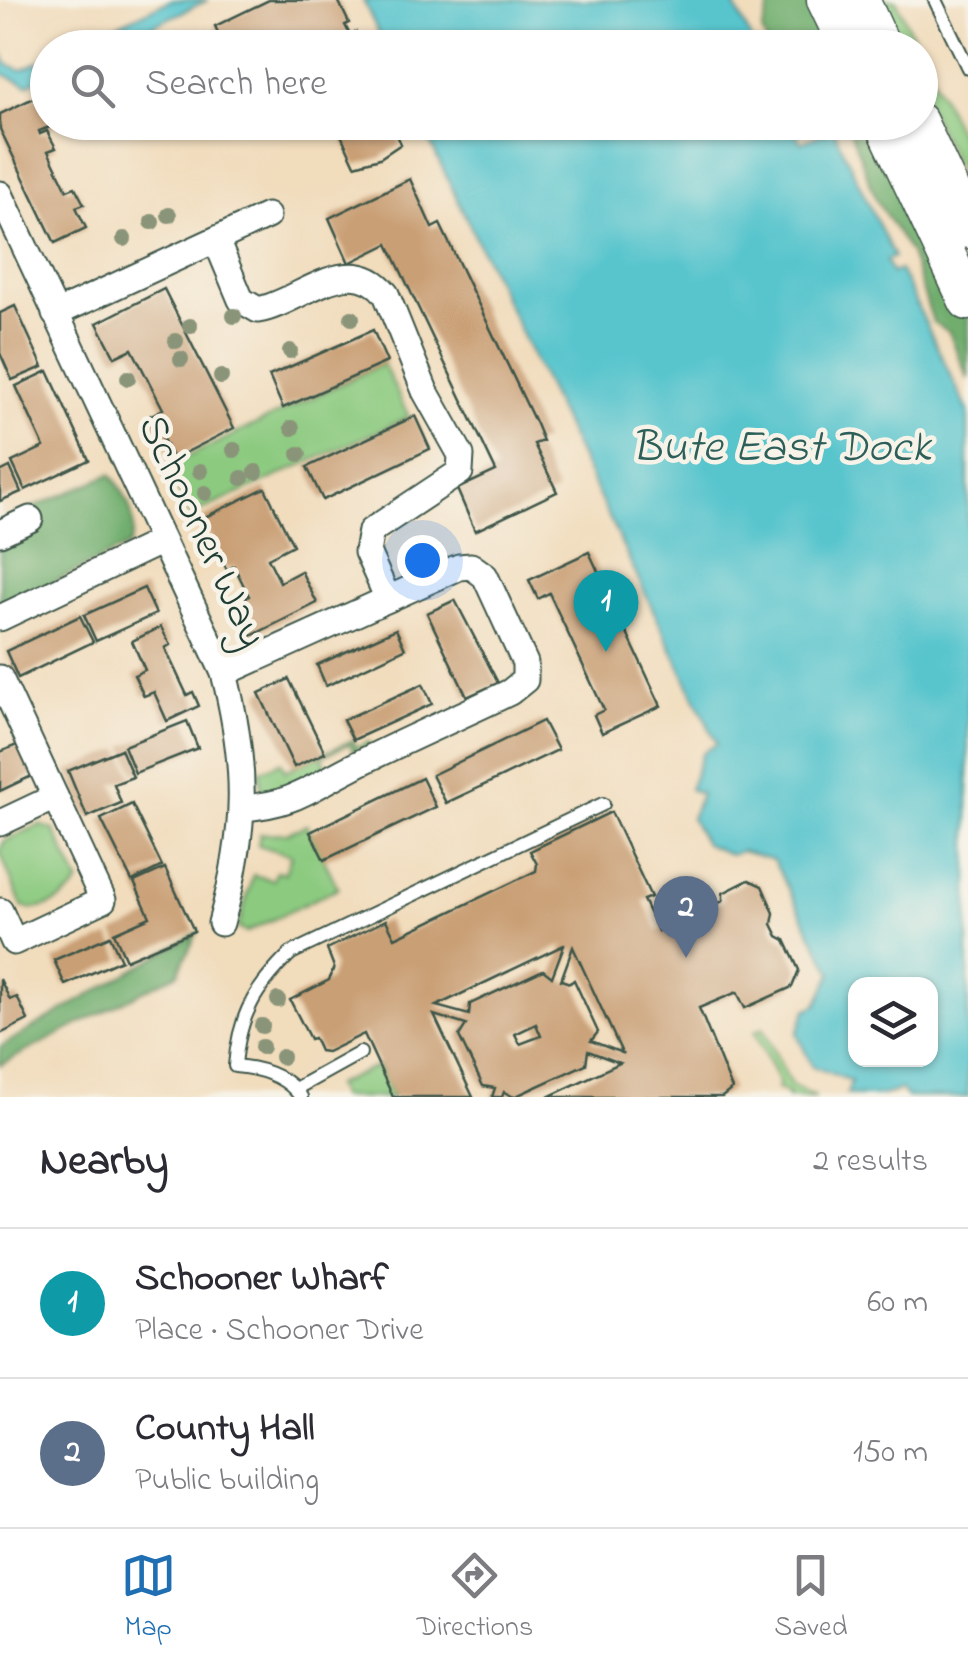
<!DOCTYPE html>
<html lang="en">
<head>
<meta charset="utf-8">
<style>
	:root { --surface:#fff; --page:#f2f2f3; --text:#2b2b33; --muted:#7c7c81; --line:#e1e1e2; --accent:#1f6fb2 }
	body { margin:0; font-family:"Indie Flower",sans-serif; background:var(--page); color:var(--text) }
	.controls { position:absolute; right:30px; bottom:30px; display:grid; overflow:hidden; border-radius:20px; box-shadow:0 2px 8px #0004 }
	.controls button { width:90px; height:90px; display:grid; place-items:center; padding:0; border:0; border-bottom:2px solid var(--line); background:var(--surface); color:var(--text); font:50px sans-serif }
	.you { position:absolute; left:422px; top:560px; width:35px; height:35px; margin:-25px; border:8px solid #fff; border-radius:50%; background:#1a73e8; box-shadow:0 0 0 15px #1a73e833 }
	.badge { display:grid; place-items:center; width:65px; height:65px; border-radius:50%; background:var(--accent); color:#fff; font-size:32px; font-weight:700 }
	.pin { position:absolute; translate:-50% -82px; filter:drop-shadow(0 2px 5px #0008) }
	.pin::after { content:''; position:absolute; top:52px; width:35px; height:30px; background:inherit; clip-path:polygon(0 0,100% 0,50% 100%) }
	.list { margin:0; padding:0; list-style:none }
	h2 { display:flex; justify-content:space-between; align-items:center; height:130px; margin:0; padding:0 40px; font-size:42px }
	h2 small { font-size:32px; font-weight:400; color:var(--muted) }
	.list li { display:grid; grid-template-columns:65px 1fr auto; gap:30px; align-items:center; box-sizing:border-box; height:150px; padding:0 40px; border-top:2px solid var(--line) }
	.list b { display:block; font-size:38px; white-space:nowrap }
	.list p { margin:0; font-size:32px; white-space:nowrap; color:var(--muted) }
	.list em { font-size:32px; font-style:normal; color:var(--muted) }
	.icon { flex:none; width:55px; height:55px; fill:none; stroke:currentColor; stroke-width:2; stroke-linecap:round; stroke-linejoin:round }
	.map { position:relative; flex:none; width:968px; height:1097px; overflow:hidden }
	.search { position:absolute; background:var(--surface); box-shadow:0 2px 8px #0004; left:30px; right:30px; top:30px; height:110px; display:flex; align-items:center; gap:25px; box-sizing:border-box; padding:0 35px; border-radius:55px; color:var(--muted); font-size:38px }
	.sheet { height:430px; background:var(--surface) }
	nav { display:flex; justify-content:space-around; align-items:center; box-sizing:border-box; height:140px; border-top:2px solid var(--line); background:var(--surface); font-size:28px; color:var(--muted) }
	nav a { display:grid; justify-items:center; gap:5px }
	nav .on { color:var(--accent) }
	.map>svg:first-child { display:block }
</style>
</head>
<body>
<div class="map">
<svg width="968" height="1097" viewBox="0 0 968 1097">
	<rect width="100%" height="100%" fill="#f7f3e8"/>
	<filter id="ink" filterUnits="userSpaceOnUse"><feTurbulence type="fractalNoise" baseFrequency=".01" numOctaves="2"/><feDisplacementMap in="SourceGraphic" scale="20" xChannelSelector="R" yChannelSelector="G"/><feConvolveMatrix kernelMatrix="1 2 1 2 8 2 1 2 1" color-interpolation-filters="sRGB"/></filter>
	<filter id="wash" filterUnits="userSpaceOnUse"><feTurbulence type="fractalNoise" baseFrequency=".0048" numOctaves="4" result="noise"/><feDisplacementMap in="SourceGraphic" scale="40" xChannelSelector="R" yChannelSelector="G"/><feGaussianBlur stdDeviation="2.25" result="paint"/><feColorMatrix in="noise" values="0 0 0 0 0 0 0 0 0 0 0 0 0 0 0 0 0 1.4 0 .05"/><feComposite in="paint" operator="in"/></filter>
	<g filter="url(#wash)">
		<rect width="100%" height="100%" fill="#f1dcbc"/>
		<g fill="#8cca80" stroke="#56845a" stroke-width="2.5">
			<path d="M877 0H896L918 47H900Z"/>
			<path d="M921 52 968 152V191L921 91Z"/>
			<path d="M383 364 409 417 191 515 168 466Z"/>
			<path d="M353 740 356 748 369 742 371 746 356 756 350 743 322 756 328 770 262 800 260 771 281 762 285 771Z"/>
			<path d="M40 825 54 830 79 882C68 900 42 913 22 907L0 852 4 841Z"/>
			<path d="M307 825 338 888 247 932 238 928 253 875 273 880 277 871 285 873 291 855 258 845 260 834 287 833Z"/>
			<path d="M763 1028 791 1085 816 1097H787L788 1093 777 1089 779 1083 754 1032Z"/>
			<path d="M378 1066 393 1097H340L335 1085Z"/>
		</g>
		<g fill="#71ae6e" stroke="#487651" stroke-width="2.5">
			<path d="M772 0H811L831 47H769L762 32Z"/>
			<path d="M847 123H865L968 319V379L949 332 933 322 910 253 877 201Z"/>
			<path d="M111 474C125 492 142 525 128 546L0 608V542L32 508Z"/>
			<path d="M197 933 178 973 0 1065V1047Z"/>
		</g>
		<g fill="#58c5cd" stroke="#3c8180" stroke-width="2.5" fill-rule="evenodd">
			<path d="M171 0H208L107 47H70Z"/>
			<path d="M363 0H732L755 47H385Z"/>
			<path d="M0 48 7 64 21 70 47 58V75L27 85 1 73Z"/>
			<path d="M421 123H791L801 143 833 129 894 257 886 260 891 273 900 270 968 411V1097H906L900 1089C887 1097 864 1097 847 1094L851 1081 812 1066 797 1034 806 1010 817 1005 832 973 773 860 741 851 731 855 705 844 691 818 701 794 689 789 703 752 717 744ZM856 984H930V1060H856Z"/>
		</g>
		<g id="blocks">
			<g fill="#c99f75" fill-rule="evenodd">
				<path d="M269 0H338L349 23 345 25 350 35 356 32 361 48H225L215 26Z"/>
				<path d="M48 91V122L60 123 39 131 40 134 47 131 56 148 48 151 67 190 75 187 84 204 76 207 86 228 55 243 0 129V114Z"/>
				<path d="M335 122H391L401 144 380 158 355 165Z"/>
				<path d="M410 179 432 228 440 224 536 424 543 441 534 444 557 492 475 531 457 489 496 471 388 244 349 263 329 218Z"/>
				<path d="M164 289 234 428 173 459 151 415 163 409 132 349 115 357 97 323Z"/>
				<path d="M15 306 43 367 12 380 0 353V313Z"/>
				<path d="M373 330 387 362 283 408 269 376Z"/>
				<path d="M48 371 89 460 25 490 12 462 44 447 16 386Z"/>
				<path d="M415 416 430 449 323 500 307 467Z"/>
				<path d="M10 467 21 492 0 501V472Z"/>
				<path d="M265 488 293 545 268 558 280 582 301 571 317 603 251 636 235 604 249 596 234 566 227 570 201 519Z"/>
				<path d="M589 552 661 706 602 733 594 715 604 710 549 593 538 599 529 580Z"/>
				<path d="M144 588 156 614 96 641 84 615Z"/>
				<path d="M455 600 498 683 467 697 427 613Z"/>
				<path d="M80 616 93 642 18 678 6 651Z"/>
				<path d="M161 627 170 645 165 648 187 695 193 692 199 706 167 721 154 692 144 696 134 675 145 670 132 641Z"/>
				<path d="M396 629 405 649 326 686 317 665Z"/>
				<path d="M289 679 325 753 294 767 259 693Z"/>
				<path d="M423 684 432 704 353 740 343 720Z"/>
				<path d="M187 721 198 748 135 773 124 746Z"/>
				<path d="M543 721 558 750 446 803 432 775Z"/>
				<path d="M19 744 34 775 0 791V752Z"/>
				<path d="M121 749 133 777 114 784 121 803 87 817 68 771Z"/>
				<path d="M422 778 436 807 324 860 310 832Z"/>
				<path d="M132 804 162 866 132 881 101 819Z"/>
				<path d="M611 812 651 897 643 900 658 931 723 901V893L749 880 762 886 774 913 772 924 778 936 785 940 799 970 792 987 745 1008 737 992 699 1008 732 1089 722 1097H548L620 1063 588 1051 586 1064 514 1097 504 1092 502 1097H492L495 1088 483 1086 459 1036 466 1025 434 1015 473 1097H393L364 1034 327 1052 320 1051 314 1038 310 1039 290 1000 329 980 334 967 327 949 386 920 395 938 536 871 537 864 530 851ZM564 945 552 977 543 970 470 1004 469 1015 436 1006ZM573 947 622 1053 591 1041 598 1032 574 980 570 983 561 980ZM536 1024 541 1036 520 1044 515 1034Z"/>
				<path d="M165 868 194 931 126 960 114 933 150 917 134 882Z"/>
				<path d="M110 936 121 960 65 985 54 960Z"/>
				<path d="M0 979 10 1000 17 997 28 1020 0 1034Z"/>
			</g>
		</g>
	</g>
	<g filter="url(#ink)">
		<use href="#blocks" fill-opacity="0" stroke="#3e5548" stroke-width="2.5"/>
		<g fill="none" stroke-linecap="round" stroke-linejoin="round">
			<defs>
				<g id="lane">
					<path d="M935 0 968 68"/>
					<path d="M295 1089 360 1053"/>
					<path d="M301 1097C286 1075 260 1068 235 1066 239 1015 255 988 291 953L603 804"/>
				</g>
				<g id="street">
					<path d="M0 194 224 673C248 768 247 829 221 923"/>
					<path d="M216 240 241 300 258 310C299 303 350 249 386 294L425 391 461 455 460 472 371 531 367 552 388 599 224 673"/>
					<path d="M55 314 267 216"/>
					<path d="M0 533 30 519"/>
					<path d="M0 618 162 541"/>
					<path d="M0 678 103 900 14 942 0 911"/>
					<path d="M243 808C294 804 307 790 350 768 402 741 457 718 510 692L525 680V663L485 576 471 566 459 567 388 599"/>
					<path d="M0 823 55 797"/>
				</g>
				<g id="primary">
					<path d="M826 0 849 48"/>
					<path d="M860 0 882 48"/>
					<path d="M884 122 968 301"/>
					<path d="M918 122 968 229"/>
				</g>
			</defs>
			<use href="#lane" stroke="#3e5548" stroke-width="16"/>
			<use href="#street" stroke="#3e5548" stroke-width="29"/>
			<use href="#primary" stroke="#3e5548" stroke-width="41"/>
			<use href="#lane" stroke="#fff" stroke-width="12"/>
			<use href="#street" stroke="#fff" stroke-width="25"/>
			<use href="#primary" stroke="#fff" stroke-width="38"/>
		</g>
		<g fill="#8a9479">
			<circle cx="169" cy="215" r="8"/>
			<circle cx="152" cy="222" r="8"/>
			<circle cx="124" cy="239" r="8"/>
			<circle cx="234" cy="316" r="8"/>
			<circle cx="352" cy="318" r="8"/>
			<circle cx="190" cy="326" r="8"/>
			<circle cx="176" cy="341" r="8"/>
			<circle cx="290" cy="351" r="8"/>
			<circle cx="181" cy="359" r="8"/>
			<circle cx="221" cy="377" r="8"/>
			<circle cx="128" cy="378" r="8"/>
			<circle cx="292" cy="428" r="8"/>
			<circle cx="234" cy="450" r="8"/>
			<circle cx="299" cy="454" r="8"/>
			<circle cx="200" cy="471" r="8"/>
			<circle cx="256" cy="472" r="8"/>
			<circle cx="242" cy="478" r="8"/>
			<circle cx="205" cy="493" r="8"/>
			<circle cx="278" cy="1000" r="8"/>
			<circle cx="262" cy="1026" r="8"/>
			<circle cx="262" cy="1047" r="8"/>
			<circle cx="282" cy="1057" r="8"/>
		</g>
	</g>
	<g text-anchor="middle" dominant-baseline="central" stroke-width="9" stroke-linejoin="round" paint-order="stroke">
		<g font-size="42" fill="#1f3d34" stroke="#f7f3e8">
			<text transform="translate(201 532) rotate(65)">Schooner Way</text>
		</g>
		<g font-size="45" font-style="italic" fill="#2d5f5a" stroke="#f7f3e8">
			<text x="781" y="449">Bute East Dock</text>
		</g>
	</g>
</svg>
<div class="controls">
<button><svg class="icon" aria-label="layers" viewBox="0 0 24 24"><path d="M12 4l9 5-9 5-9-5zM3 14l9 5 9-5"/></svg></button>
</div>
<div class="you"></div>
<div class="pin badge" style="left:606px;top:652px;background:#0f9aa8">1</div>
<div class="pin badge" style="left:686px;top:958px;background:#5c6f8a">2</div>
<div class="search"><svg class="icon" aria-label="search" viewBox="0 0 24 24"><circle cx="10" cy="10" r="6"/><path d="M15 15l6 6"/></svg>Search here</div>
</div>
<section class="sheet">
<h2>Nearby<small>2 results</small></h2>
<ul class="list">
<li><span class="badge" style="background:#0f9aa8">1</span><div><b>Schooner Wharf</b><p>Place · Schooner Drive</p></div><em>60 m</em></li>
<li><span class="badge" style="background:#5c6f8a">2</span><div><b>County Hall</b><p>Public building</p></div><em>150 m</em></li>
</ul>
</section>
<nav>
<a class="on"><svg class="icon" aria-label="map" viewBox="0 0 24 24"><path d="M3 6l6-2 6 2 6-2v14l-6 2-6-2-6 2zM9 4v14M15 6v14"/></svg>Map</a>
<a><svg class="icon" aria-label="directions" viewBox="0 0 24 24"><path d="M12 3l9 9-9 9-9-9zM9 14v-3h6M13 9l2 2-2 2"/></svg>Directions</a>
<a><svg class="icon" aria-label="saved" viewBox="0 0 24 24"><path d="M7 4h10v16l-5-4-5 4z"/></svg>Saved</a>
</nav>
</body>
</html>
